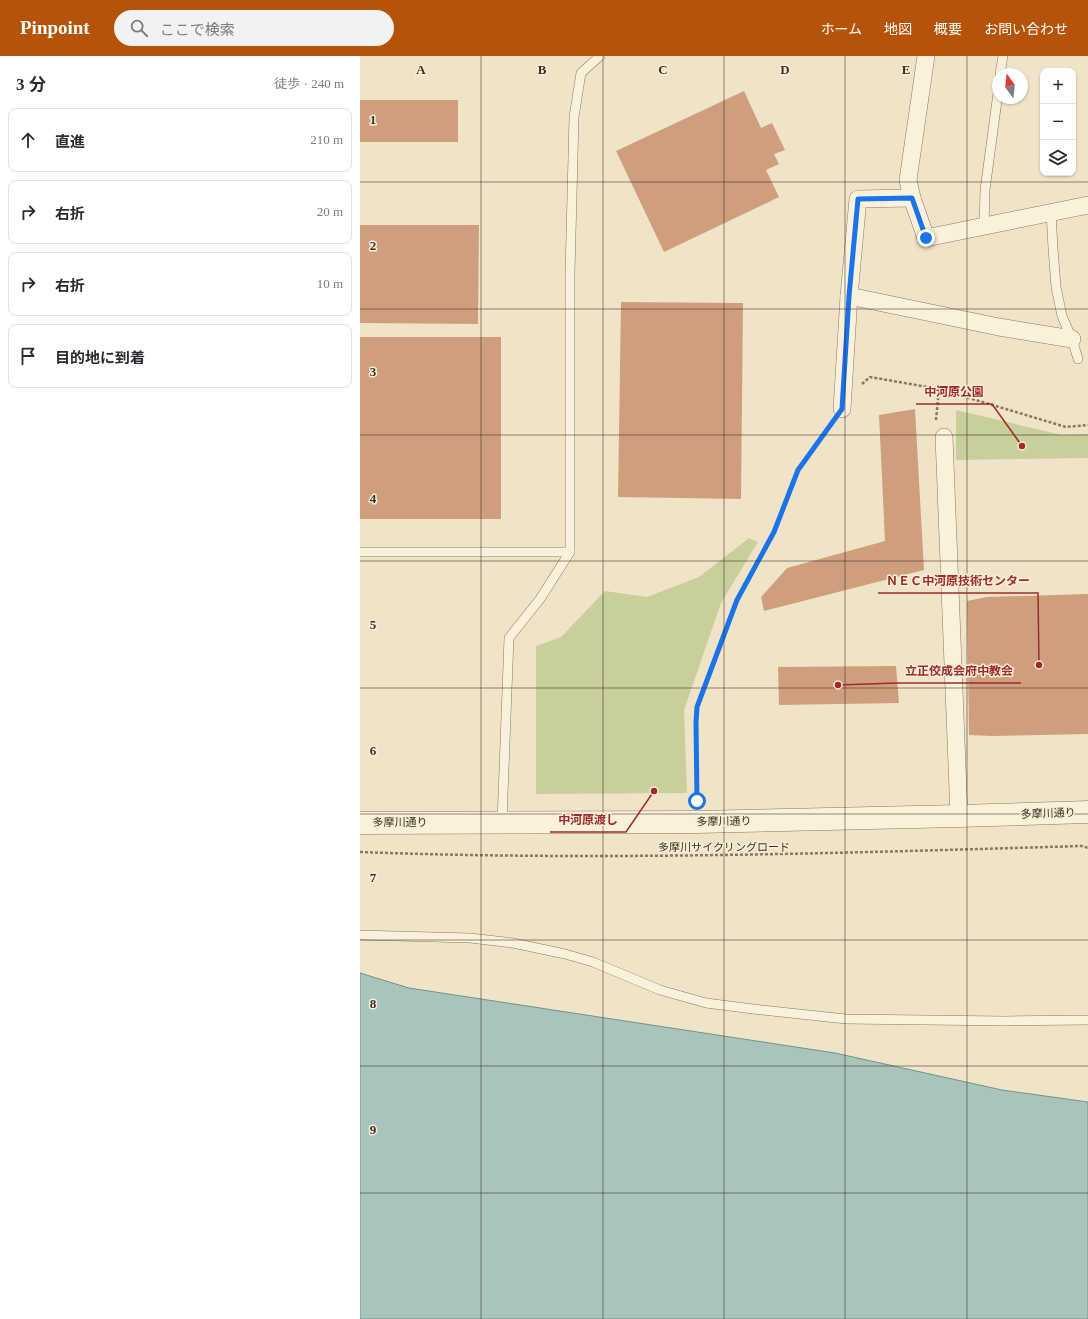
<!DOCTYPE html>
<html lang="ja">
<head>
<meta charset="utf-8">
<style>
	:root { --surface:#fff; --page:#f2f2f3; --text:#2b2b33; --muted:#7c7c81; --line:#e1e1e2; --accent:#b45309 }
	body { margin:0; font-family:"Times New Roman","Noto Sans JP",serif; background:var(--page); color:var(--text) }
	.controls { position:absolute; right:12px; top:12px; display:grid; overflow:hidden; border-radius:8px; box-shadow:0 1px 3px #0004 }
	.controls button { width:36px; height:36px; display:grid; place-items:center; padding:0; border:0; border-bottom:1px solid var(--line); background:var(--surface); color:var(--text); font:20px sans-serif }
	.compass { position:absolute; left:632px; top:12px; width:36px; height:36px; border-radius:50%; background:var(--surface); box-shadow:0 1px 3px #0004; rotate:345deg }
	.stop { position:absolute; width:12px; height:12px; margin:-9px; border:3px solid #1a73e8; border-radius:50%; background:#fff }
	.stop.end { background:#1a73e8; border-color:#fff; box-shadow:0 1px 4px #0008 }
	.list { margin:0; padding:0; list-style:none }
	h2 { display:flex; justify-content:space-between; align-items:center; height:52px; margin:0; padding:0 16px; font-size:17px }
	h2 small { font-size:13px; font-weight:400; color:var(--muted) }
	.list li { display:grid; grid-template-columns:26px 1fr auto; gap:12px; align-items:center; box-sizing:border-box; height:64px; margin:0 8px 8px; padding:0 8px; border:1px solid var(--line); border-radius:8px }
	.list b { display:block; font-size:15px; white-space:nowrap }
	.list em { font-size:13px; font-style:normal; color:var(--muted) }
	.icon { flex:none; width:22px; height:22px; fill:none; stroke:currentColor; stroke-width:2; stroke-linecap:round; stroke-linejoin:round }
	.map { position:relative; flex:none; width:728px; height:1263px; overflow:hidden }
	header { display:flex; align-items:center; gap:24px; box-sizing:border-box; height:56px; padding:0 20px; background:var(--accent); color:#fff }
	header strong { font-size:19px }
	nav { display:flex; gap:22px; margin-inline-start:auto; font-size:14px }
	.search { width:280px; height:36px; background:var(--page); display:flex; align-items:center; gap:10px; box-sizing:border-box; padding:0 14px; border-radius:22px; color:var(--muted); font-size:15px }
	main { display:flex }
	aside { flex:1; background:var(--surface) }
	.map>svg:first-child { display:block }
</style>
</head>
<body>
<header>
<strong>Pinpoint</strong>
<div class="search"><svg class="icon" aria-label="search" viewBox="0 0 24 24"><circle cx="10" cy="10" r="6"/><path d="M15 15l6 6"/></svg>ここで検索</div>
<nav><a>ホーム</a><a>地図</a><a>概要</a><a>お問い合わせ</a></nav>
</header>
<main>
<aside>
<h2>3 分<small>徒歩 · 240 m</small></h2>
<ul class="list">
<li><svg class="icon" aria-label="ahead" viewBox="0 0 24 24"><path d="M12 20V5M6 11l6-6 6 6"/></svg><div><b>直進</b></div><em>210 m</em></li>
<li><svg class="icon" aria-label="right" viewBox="0 0 24 24"><path d="M7 20v-9h11M14 6l5 5-5 5"/></svg><div><b>右折</b></div><em>20 m</em></li>
<li><svg class="icon" aria-label="right" viewBox="0 0 24 24"><path d="M7 20v-9h11M14 6l5 5-5 5"/></svg><div><b>右折</b></div><em>10 m</em></li>
<li><svg class="icon" aria-label="arrive" viewBox="0 0 24 24"><path d="M6 21V4h12l-3 4 3 4H6"/></svg><div><b>目的地に到着</b></div></li>
</ul>
</aside>
<div class="map">
<svg width="728" height="1263" viewBox="0 0 728 1263">
	<rect width="100%" height="100%" fill="#f0e4c8"/>
	<g fill="#c9cf9b">
		<path d="M596 354 702 379 728 378V402L596 404Z"/>
		<path d="M389 482 398 486 361 547 324 654 327 737 176 738V590L201 581 245 535 287 541 339 521Z"/>
	</g>
	<path fill="#a9c4bc" stroke="#6f938a" d="M0 917 49 932 475 997 642 1034 728 1046V1263H0Z"/>
	<g fill="#cf9f7d">
		<path d="M384 35 401 72 412 67 425 94 414 98 419 108 406 114 419 141 304 196 256 95Z"/>
		<rect x="0" y="44" width="98" height="42"/>
		<path d="M0 169H119L118 268 0 267Z"/>
		<path d="M261 246 383 247 381 443 258 441Z"/>
		<rect x="0" y="281" width="141" height="182"/>
		<path d="M555 353 564 514 404 555 401 541 427 512 525 485 519 359Z"/>
		<path d="M728 538V678L632 680 609 679 607 545 627 541Z"/>
		<path d="M536 610 539 647 419 649 418 611Z"/>
	</g>
	<g fill="none" stroke-linecap="round" stroke-linejoin="round">
		<defs>
			<g id="service">
				<path d="M640 18 643 0"/>
				<path d="M691 156 693 192 696 231 702 260 712 283 718 303"/>
				<path d="M624 170 625 134 638 37"/>
				<path d="M0 496H210"/>
				<path d="M142 766 149 582 180 543 210 496V218L214 61 221 17 240 0"/>
				<path d="M0 879 110 882 153 887 205 898 233 906 300 934 346 947 393 953 486 963 644 965 728 964"/>
			</g>
			<g id="minor">
				<path d="M566 0 548 124 552 142 566 182 728 149"/>
				<path d="M489 240 639 271 712 283"/>
				<path d="M482 353 489 240 498 143 552 142"/>
				<path d="M584 381 599 760"/>
			</g>
			<path id="tertiary" d="M0 767 337 766 599 760 728 756"/>
		</defs>
		<use href="#service" stroke="#8d765c" stroke-width="10"/>
		<use href="#minor" stroke="#8d765c" stroke-width="18"/>
		<use href="#tertiary" stroke="#8d765c" stroke-width="23"/>
		<g stroke="#8d765c" stroke-width="2.5" stroke-dasharray="3 2" stroke-linecap="butt">
			<path d="M502 328 510 321 579 333 706 371 728 369"/>
			<path d="M576 364 579 333"/>
			<path d="M337 745 336 666 337 651 377 544 414 476 438 415 471 368"/>
			<path d="M0 796C241 805 482 797 722 790L728 792"/>
		</g>
		<use href="#service" stroke="#faf1dc" stroke-width="9"/>
		<use href="#minor" stroke="#faf1dc" stroke-width="17"/>
		<use href="#tertiary" stroke="#faf1dc" stroke-width="22"/>
	</g>
	<g fill="none" stroke-linecap="round" stroke-linejoin="round">
		<path stroke="#1a73e8" stroke-width="5" d="M337 745 336 666 337 651 377 544 414 476 438 414 482 353 489 240 498 143 552 142 566 182"/>
	</g>
	<path fill="none" stroke="#3d2e20" stroke-width="1" stroke-opacity="0.55" d="M121 0V1263M243 0V1263M364 0V1263M485 0V1263M607 0V1263M0 126H728M0 253H728M0 379H728M0 505H728M0 632H728M0 758H728M0 884H728M0 1010H728M0 1137H728"/>
	<g text-anchor="middle" dominant-baseline="central" stroke-width="3" stroke-linejoin="round" paint-order="stroke">
		<g font-size="11" fill="#3d2e20" stroke="#f7eed8">
			<text transform="translate(688 757) rotate(-2)">多摩川通り</text>
			<text transform="translate(364 765) rotate(-1)">多摩川通り</text>
			<text x="40" y="766">多摩川通り</text>
			<text x="364" y="791">多摩川サイクリングロード</text>
		</g>
	</g>
	<g font-size="13" text-anchor="middle" font-weight="bold" fill="#3d2e20" stroke="#f7eed8" stroke-width="3" stroke-linejoin="round" paint-order="stroke">
		<text x="61" y="18">A</text>
		<text x="182" y="18">B</text>
		<text x="303" y="18">C</text>
		<text x="425" y="18">D</text>
		<text x="546" y="18">E</text>
		<text x="13" y="68">1</text>
		<text x="13" y="194">2</text>
		<text x="13" y="320">3</text>
		<text x="13" y="447">4</text>
		<text x="13" y="573">5</text>
		<text x="13" y="699">6</text>
		<text x="13" y="826">7</text>
		<text x="13" y="952">8</text>
		<text x="13" y="1078">9</text>
	</g>
	<path fill="none" stroke="#9e2a2b" stroke-width="1.5" d="M662 390L632 348H556M679 609L678 537H518M478 629L537 627H661M294 735L266 776H190"/>
	<g fill="#9e2a2b" stroke="#f7eed8" stroke-width="1.5">
		<circle cx="662" cy="390" r="4"/>
		<circle cx="679" cy="609" r="4"/>
		<circle cx="478" cy="629" r="4"/>
		<circle cx="294" cy="735" r="4"/>
	</g>
	<g font-size="12" text-anchor="middle" font-weight="bold" fill="#9e2a2b" stroke="#f7eed8" stroke-width="3" stroke-linejoin="round" paint-order="stroke">
		<text x="594" y="340">中河原公園</text>
		<text x="598" y="529">ＮＥＣ中河原技術センター</text>
		<text x="599" y="619">立正佼成会府中教会</text>
		<text x="228" y="768">中河原渡し</text>
	</g>
</svg>
<div class="controls">
<button>+</button>
<button>−</button>
<button><svg class="icon" aria-label="layers" viewBox="0 0 24 24"><path d="M12 4l9 5-9 5-9-5zM3 14l9 5 9-5"/></svg></button>
</div>
<svg class="compass" viewBox="-18 -18 36 36"><path d="M0-13l5 13h-10z" fill="#e53935"/><path d="M0 13l5-13h-10z" fill="#7c7c81"/></svg>
<div class="stop" style="left:337px;top:745px"></div>
<div class="stop end" style="left:566px;top:182px"></div>
</div>
</main>
</body>
</html>
